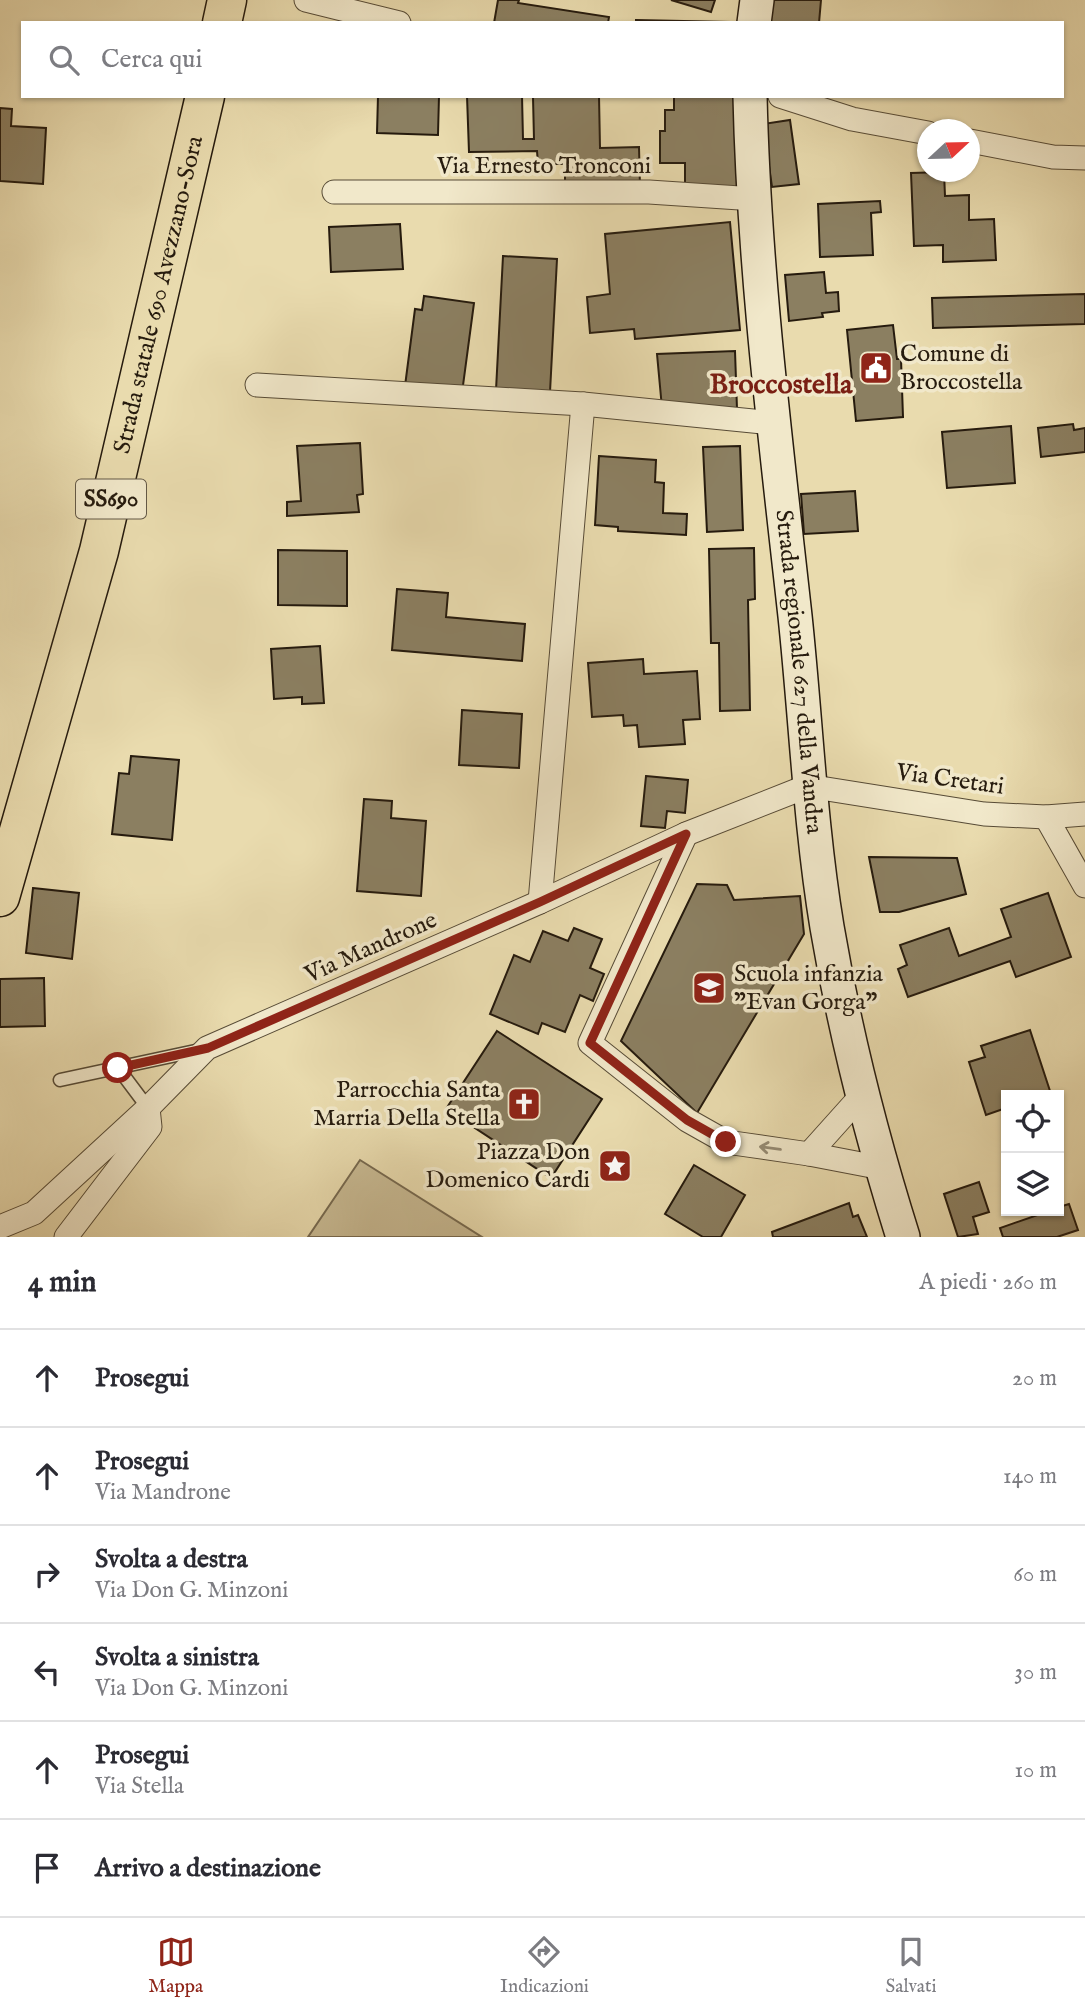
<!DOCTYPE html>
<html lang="it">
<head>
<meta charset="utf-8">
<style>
	:root { --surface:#fff; --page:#f7f7f7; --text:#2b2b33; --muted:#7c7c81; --line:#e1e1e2; --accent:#8f2418 }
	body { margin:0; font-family:"IM FELL English",serif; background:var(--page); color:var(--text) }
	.controls { position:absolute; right:21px; bottom:21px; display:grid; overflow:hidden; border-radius:0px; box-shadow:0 2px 5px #0004 }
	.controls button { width:63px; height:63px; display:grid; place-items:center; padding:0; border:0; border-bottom:2px solid var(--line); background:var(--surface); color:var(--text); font:35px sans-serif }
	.compass { position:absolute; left:917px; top:119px; width:63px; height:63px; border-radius:50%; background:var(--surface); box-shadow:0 2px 5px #0004; rotate:68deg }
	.stop { position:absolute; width:21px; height:21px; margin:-16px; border:5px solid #8f2418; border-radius:50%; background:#fff }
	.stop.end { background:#8f2418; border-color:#fff; box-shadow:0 2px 7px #0008 }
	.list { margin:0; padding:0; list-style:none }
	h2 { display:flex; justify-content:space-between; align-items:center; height:91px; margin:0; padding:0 28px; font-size:30px }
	h2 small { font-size:23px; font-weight:400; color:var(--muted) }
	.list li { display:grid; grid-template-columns:46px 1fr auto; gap:21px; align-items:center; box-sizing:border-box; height:98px; padding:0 28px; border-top:2px solid var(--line) }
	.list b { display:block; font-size:26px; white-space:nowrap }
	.list p { margin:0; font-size:23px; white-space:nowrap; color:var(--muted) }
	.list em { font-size:23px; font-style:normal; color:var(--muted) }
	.icon { flex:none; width:38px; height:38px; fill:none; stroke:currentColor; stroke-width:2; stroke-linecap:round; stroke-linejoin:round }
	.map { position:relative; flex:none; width:1085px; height:1237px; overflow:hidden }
	.search { position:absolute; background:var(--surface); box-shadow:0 2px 5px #0004; left:21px; right:21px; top:21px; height:77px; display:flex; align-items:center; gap:18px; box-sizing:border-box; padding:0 24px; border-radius:0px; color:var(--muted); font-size:26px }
	.sheet { height:679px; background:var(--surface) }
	nav { display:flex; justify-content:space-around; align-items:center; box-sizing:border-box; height:98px; border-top:2px solid var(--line); background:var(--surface); font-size:19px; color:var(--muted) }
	nav a { display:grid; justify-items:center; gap:4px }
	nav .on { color:var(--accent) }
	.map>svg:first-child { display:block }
</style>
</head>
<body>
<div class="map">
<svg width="1085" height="1237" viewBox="0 0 1085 1237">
	<rect width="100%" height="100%" fill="#e9dbae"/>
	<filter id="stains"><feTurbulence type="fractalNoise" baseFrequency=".00286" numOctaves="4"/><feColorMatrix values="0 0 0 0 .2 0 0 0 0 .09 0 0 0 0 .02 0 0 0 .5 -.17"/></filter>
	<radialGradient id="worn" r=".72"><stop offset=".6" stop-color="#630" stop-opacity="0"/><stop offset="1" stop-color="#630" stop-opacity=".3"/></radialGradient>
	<path fill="#c8ba93" stroke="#776a50" stroke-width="2" d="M360 1160 482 1237H308Z"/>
	<g fill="#8b7f61" stroke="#261b0e" stroke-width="2">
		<path d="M498 0H519L518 3 609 17 608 23H494Z"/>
		<path d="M671 0H715L711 12Z"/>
		<path d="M771 0H821L819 23H770Z"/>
		<path d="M636 20 730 22V23H636Z"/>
		<path d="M378 96H439L438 135 377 133Z"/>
		<path d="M467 96H522L523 139H534L533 97 599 96 600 148 639 147 640 187 565 188V164H538L537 151 469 152Z"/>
		<path d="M674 97H740V190H685V163H660V131H665V110H674Z"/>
		<path d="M0 108 12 109 11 126 46 128 43 184 0 181Z"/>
		<path d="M790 120 799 184 772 187 763 124Z"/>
		<path d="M944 172 945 196 969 195V220L994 219 996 260 943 262V245L914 246 911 173Z"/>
		<path d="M880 201 881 212 871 213 873 255 820 257 818 204Z"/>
		<path d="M730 222 740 330 635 339 634 329 590 333 587 297 610 294 605 234Z"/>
		<path d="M400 224 403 269 331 272 329 227Z"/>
		<path d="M503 256 557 259 550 392 496 390Z"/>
		<path d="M824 272 826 293 838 292 839 311 822 313 823 317 789 321 785 275Z"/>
		<path d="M1085 294V324L933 328 932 298Z"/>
		<path d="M424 296 474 303 462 393 405 386 415 309 422 310Z"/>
		<path d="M893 325 897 359H901L903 417 856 421 847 330Z"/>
		<path d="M735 351 737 409 662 408 657 354Z"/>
		<path d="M1073 424 1074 430 1085 428V452L1041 457 1038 428Z"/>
		<path d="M1011 426 1015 483 947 488 942 432Z"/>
		<path d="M360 443 363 494 357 495 359 512 287 516V502L301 501 297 446Z"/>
		<path d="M740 446 743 530 707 532 703 447Z"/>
		<path d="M599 456 656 460 655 482 664 483 663 513 687 514 686 535 618 531V527L595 525Z"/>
		<path d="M855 491 858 531 804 534 801 494Z"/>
		<path d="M754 548 755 599 748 600 750 710 720 711 719 643H711L709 549Z"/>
		<path d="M278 550 347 551V606L278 605Z"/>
		<path d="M397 589 448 593 446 617 525 624 522 661 392 650Z"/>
		<path d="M320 646 324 703 302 704V697L274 699 271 649Z"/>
		<path d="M643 659 644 674 697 671 700 719 683 720 685 744 639 747 637 725 624 726 623 715 592 717 588 663Z"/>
		<path d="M462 710 522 714 519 768 459 765Z"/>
		<path d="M131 756 179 760 172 840 112 834 119 773 129 774Z"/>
		<path d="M646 776 688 780 685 813 667 811 665 828 641 826Z"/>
		<path d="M364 799 392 801 391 818 426 821 421 896 357 891Z"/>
		<path d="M869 857 957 858 966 894 899 912H880Z"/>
		<path d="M697 884 727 885 734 900 800 896 804 934 697 1113 621 1041Z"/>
		<path d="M33 888 79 893 72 959 26 953Z"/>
		<path d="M1048 893 1071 957 1016 977 1010 961 908 997 898 969 907 965 900 945 949 928 959 956 1011 937 1001 909Z"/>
		<path d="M574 928 602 939 590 968 604 974 593 1001 580 995 565 1032 542 1023 538 1034 490 1014 514 955 530 962 543 931 568 941Z"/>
		<path d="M44 978 45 1026 0 1027V979Z"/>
		<path d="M1030 1030 1051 1094 1006 1095V1108L986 1115 969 1062 985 1057 981 1046Z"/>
		<path d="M497 1031 602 1099 551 1178 446 1109Z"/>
		<path d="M694 1165 745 1195 721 1237H703L665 1214Z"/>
		<path d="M979 1182 989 1212 973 1217 978 1234 958 1237 944 1194Z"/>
		<path d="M849 1203 853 1217 858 1215 867 1237H773L772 1232Z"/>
		<path d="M1069 1204 1078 1230 1057 1237H1003L1000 1228 1049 1211H1059V1207Z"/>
	</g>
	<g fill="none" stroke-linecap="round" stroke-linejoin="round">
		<defs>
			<g id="service">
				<path d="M118 1068 148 1108"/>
				<path d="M60 1080 200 1050"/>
			</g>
			<g id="minor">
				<path d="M306 0 399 23"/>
				<path d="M780 96 852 119 928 133"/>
				<path d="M970 141 1053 157 1085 158"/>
				<path d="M334 192H649L755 199"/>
				<path d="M257 385 583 404 773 423"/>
				<path d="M1046 817 1085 886"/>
				<path d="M686 834 590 1043 687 1120 726 1142 809 1154 861 1096"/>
				<path d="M540 902 583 404"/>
				<path d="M809 1154 882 1168"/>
				<path d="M0 1227 34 1213 148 1108 207 1048 540 902 686 834 808 786 984 814 1046 817 1085 814"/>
				<path d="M66 1237 150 1127 148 1108"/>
			</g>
			<g id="secondary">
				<path d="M754 23 757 0"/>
				<path id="s1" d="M750 96C754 270 776 444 795 616 806 720 810 824 827 927 845 1033 871 1135 903 1237"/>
			</g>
			<g id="trunk">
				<path d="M222 23 227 0"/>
				<path id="s2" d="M0 897 99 551 205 96"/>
			</g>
		</defs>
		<use href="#service" stroke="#574b36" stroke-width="15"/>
		<use href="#minor" stroke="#574b36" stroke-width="25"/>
		<use href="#secondary" stroke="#261b0e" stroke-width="36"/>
		<use href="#trunk" stroke="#261b0e" stroke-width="41"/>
		<use href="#service" stroke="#f1e8ca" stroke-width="12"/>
		<use href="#minor" stroke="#f1e8ca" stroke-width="23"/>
		<use href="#secondary" stroke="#f1e8ca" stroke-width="33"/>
		<use href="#trunk" stroke="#e9dbae" stroke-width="38"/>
	</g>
	<defs><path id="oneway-shaft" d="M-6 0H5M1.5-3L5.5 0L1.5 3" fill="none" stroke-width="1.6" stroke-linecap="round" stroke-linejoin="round" transform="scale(1.75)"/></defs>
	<use stroke="#968c75" href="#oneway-shaft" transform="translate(770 1148) rotate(-172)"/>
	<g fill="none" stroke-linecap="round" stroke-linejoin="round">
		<path stroke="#8f2418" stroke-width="9" d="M118 1068 208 1048 540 902 686 834 590 1043 687 1120 726 1142"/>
	</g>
	<defs>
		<symbol id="civic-square" viewBox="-11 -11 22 22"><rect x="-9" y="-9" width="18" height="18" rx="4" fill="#8f2418" stroke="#f1e8ca"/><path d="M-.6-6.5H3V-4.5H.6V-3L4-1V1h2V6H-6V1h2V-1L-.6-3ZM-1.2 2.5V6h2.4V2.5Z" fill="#fff"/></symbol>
		<symbol id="school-square" viewBox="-11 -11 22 22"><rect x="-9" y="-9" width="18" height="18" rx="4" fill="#8f2418" stroke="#f1e8ca"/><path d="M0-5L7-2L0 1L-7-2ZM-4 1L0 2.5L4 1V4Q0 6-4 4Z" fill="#fff"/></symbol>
		<symbol id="church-square" viewBox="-11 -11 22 22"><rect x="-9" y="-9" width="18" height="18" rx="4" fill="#8f2418" stroke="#f1e8ca"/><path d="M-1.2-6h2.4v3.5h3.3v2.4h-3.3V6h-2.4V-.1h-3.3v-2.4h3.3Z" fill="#fff"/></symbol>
		<symbol id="sight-square" viewBox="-11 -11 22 22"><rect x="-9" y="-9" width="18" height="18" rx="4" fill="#8f2418" stroke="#f1e8ca"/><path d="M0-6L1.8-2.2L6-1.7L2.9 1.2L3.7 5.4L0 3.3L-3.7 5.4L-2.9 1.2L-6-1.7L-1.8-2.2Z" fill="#fff"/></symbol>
	</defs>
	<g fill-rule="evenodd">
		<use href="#civic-square" x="857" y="349" width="38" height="38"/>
		<use href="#school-square" x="690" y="969" width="38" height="38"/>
		<use href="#church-square" x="505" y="1085" width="38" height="38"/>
		<use href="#sight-square" x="596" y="1147" width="38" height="38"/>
	</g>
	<g text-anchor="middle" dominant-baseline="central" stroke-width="7" stroke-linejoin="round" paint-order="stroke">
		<rect fill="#f1e8ca" stroke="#635846" stroke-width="2" x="76" y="479.5" width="70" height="39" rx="5"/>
		<g font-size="23" font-weight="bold" fill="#261b0e">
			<text x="111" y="499">SS690</text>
		</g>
		<g font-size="24" fill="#261b0e" stroke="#f1e8ca">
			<text x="544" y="166">Via Ernesto Tronconi</text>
			<text stroke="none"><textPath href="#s2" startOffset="623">Strada statale 690 Avezzano-Sora</textPath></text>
			<text stroke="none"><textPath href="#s1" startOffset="578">Strada regionale 627 della Vandra</textPath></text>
			<text transform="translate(950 780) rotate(8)">Via Cretari</text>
			<text transform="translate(371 948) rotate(-24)">Via Mandrone</text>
		</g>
		<g font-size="24" fill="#261b0e" stroke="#f1e8ca" text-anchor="start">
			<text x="900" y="354">Comune di<tspan x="900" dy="28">Broccostella</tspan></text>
			<text x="734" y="974">Scuola infanzia<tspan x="734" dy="28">"Evan Gorga"</tspan></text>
			<text x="500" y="1090" text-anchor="end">Parrocchia Santa<tspan x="500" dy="28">Marria Della Stella</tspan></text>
			<text x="590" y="1152" text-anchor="end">Piazza Don<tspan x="590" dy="28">Domenico Cardi</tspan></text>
		</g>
		<g font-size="28" font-weight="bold" fill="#7a1f14" stroke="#f1e8ca">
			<text x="781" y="385">Broccostella</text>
		</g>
	</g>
	<rect width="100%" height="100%" filter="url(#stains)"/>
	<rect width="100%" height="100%" fill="url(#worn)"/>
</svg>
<div class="controls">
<button><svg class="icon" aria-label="locate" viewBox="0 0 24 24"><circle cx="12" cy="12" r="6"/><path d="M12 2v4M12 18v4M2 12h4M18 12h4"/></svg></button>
<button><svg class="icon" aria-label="layers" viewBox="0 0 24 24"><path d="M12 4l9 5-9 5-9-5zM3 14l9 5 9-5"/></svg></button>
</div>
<svg class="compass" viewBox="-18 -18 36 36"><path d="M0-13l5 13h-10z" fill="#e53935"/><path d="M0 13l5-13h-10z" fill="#7c7c81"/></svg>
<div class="stop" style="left:118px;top:1068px"></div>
<div class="stop end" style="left:726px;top:1142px"></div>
<div class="search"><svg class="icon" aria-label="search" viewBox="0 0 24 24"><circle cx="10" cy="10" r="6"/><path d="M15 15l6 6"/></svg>Cerca qui</div>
</div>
<section class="sheet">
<h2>4 min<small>A piedi · 260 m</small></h2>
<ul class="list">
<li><svg class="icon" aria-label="ahead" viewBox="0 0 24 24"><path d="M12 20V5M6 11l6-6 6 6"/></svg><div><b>Prosegui</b></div><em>20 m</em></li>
<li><svg class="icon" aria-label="ahead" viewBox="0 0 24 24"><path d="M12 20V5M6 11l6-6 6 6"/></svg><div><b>Prosegui</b><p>Via Mandrone</p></div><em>140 m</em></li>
<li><svg class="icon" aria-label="right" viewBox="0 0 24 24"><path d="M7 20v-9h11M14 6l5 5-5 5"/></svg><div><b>Svolta a destra</b><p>Via Don G. Minzoni</p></div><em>60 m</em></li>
<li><svg class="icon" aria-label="left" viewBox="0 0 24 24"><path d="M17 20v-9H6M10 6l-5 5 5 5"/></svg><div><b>Svolta a sinistra</b><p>Via Don G. Minzoni</p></div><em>30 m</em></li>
<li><svg class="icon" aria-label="ahead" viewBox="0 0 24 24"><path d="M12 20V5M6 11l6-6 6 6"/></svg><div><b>Prosegui</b><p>Via Stella</p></div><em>10 m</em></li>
<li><svg class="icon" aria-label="arrive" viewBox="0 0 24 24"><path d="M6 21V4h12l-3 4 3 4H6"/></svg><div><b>Arrivo a destinazione</b></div></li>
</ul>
</section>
<nav>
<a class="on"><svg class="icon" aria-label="map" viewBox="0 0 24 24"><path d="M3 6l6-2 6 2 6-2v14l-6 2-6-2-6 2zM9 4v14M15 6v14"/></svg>Mappa</a>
<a><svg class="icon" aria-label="directions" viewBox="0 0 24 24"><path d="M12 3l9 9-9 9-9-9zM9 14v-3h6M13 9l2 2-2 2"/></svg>Indicazioni</a>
<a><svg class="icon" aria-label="saved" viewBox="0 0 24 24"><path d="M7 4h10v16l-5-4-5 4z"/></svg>Salvati</a>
</nav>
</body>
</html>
